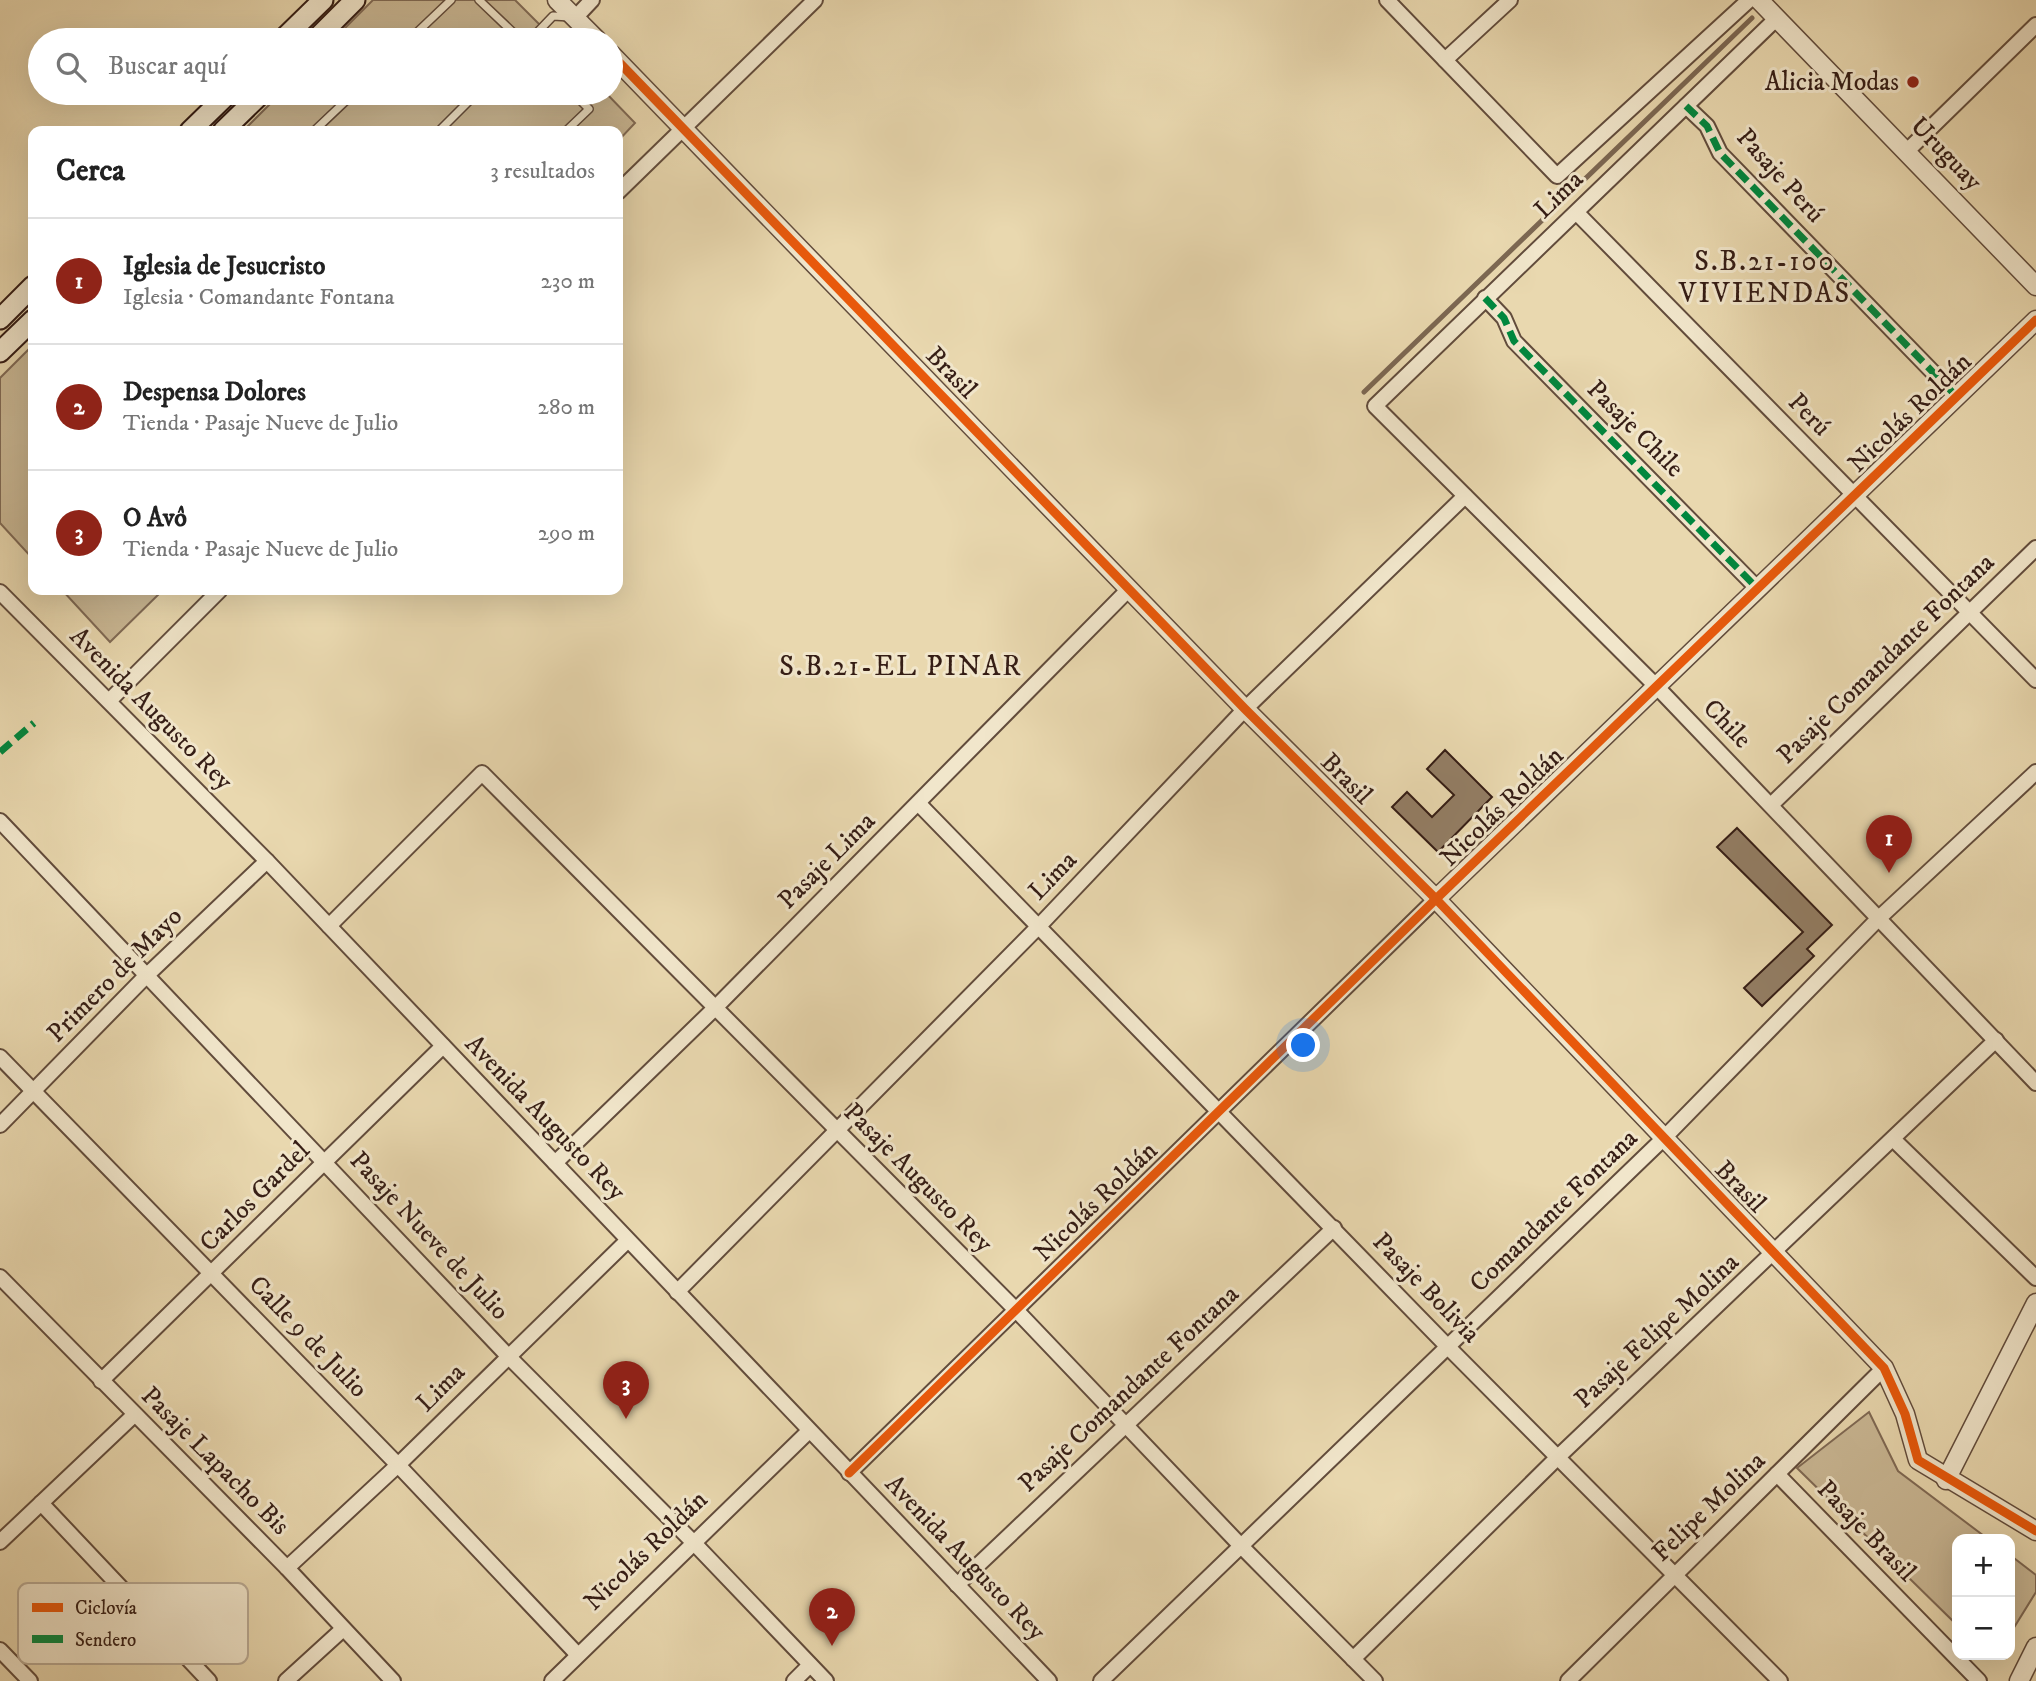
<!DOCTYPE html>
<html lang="es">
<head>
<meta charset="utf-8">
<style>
	:root { --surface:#fff; --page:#f6f6f6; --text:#222; --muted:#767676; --line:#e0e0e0; --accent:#8f2418 }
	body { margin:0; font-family:"IM FELL DW Pica",serif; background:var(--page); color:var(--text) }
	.controls { position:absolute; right:21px; bottom:21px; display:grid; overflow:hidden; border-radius:14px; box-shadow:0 7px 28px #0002 }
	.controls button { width:63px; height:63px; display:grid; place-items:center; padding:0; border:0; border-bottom:2px solid var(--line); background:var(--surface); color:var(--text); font:35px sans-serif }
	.you { position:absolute; left:1304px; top:1046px; width:24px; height:24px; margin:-18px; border:5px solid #fff; border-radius:50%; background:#1a73e8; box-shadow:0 0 0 10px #1a73e833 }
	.badge { display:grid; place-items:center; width:46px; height:46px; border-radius:50%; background:var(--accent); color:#fff; font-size:23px; font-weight:700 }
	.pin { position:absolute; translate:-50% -58px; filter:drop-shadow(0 2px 4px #0008) }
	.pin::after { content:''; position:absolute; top:37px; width:24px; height:21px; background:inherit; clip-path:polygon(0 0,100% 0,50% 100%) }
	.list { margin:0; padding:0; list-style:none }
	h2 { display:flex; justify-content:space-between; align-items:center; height:91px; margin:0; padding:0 28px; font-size:30px }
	h2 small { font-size:23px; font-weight:400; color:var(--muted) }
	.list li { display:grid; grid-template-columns:46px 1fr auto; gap:21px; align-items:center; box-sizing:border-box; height:126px; padding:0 28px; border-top:2px solid var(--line) }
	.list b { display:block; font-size:26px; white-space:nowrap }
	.list p { margin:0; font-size:23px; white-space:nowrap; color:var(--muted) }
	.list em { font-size:23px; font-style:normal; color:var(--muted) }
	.icon { flex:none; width:38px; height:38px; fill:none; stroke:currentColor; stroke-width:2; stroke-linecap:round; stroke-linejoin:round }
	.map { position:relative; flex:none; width:2036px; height:1681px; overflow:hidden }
	.search { position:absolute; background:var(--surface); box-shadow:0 7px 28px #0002; left:28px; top:28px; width:595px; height:77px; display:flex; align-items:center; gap:18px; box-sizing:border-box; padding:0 24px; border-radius:38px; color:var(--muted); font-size:26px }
	.panel { position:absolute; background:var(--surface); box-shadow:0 7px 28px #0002; left:28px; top:126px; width:595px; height:469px; border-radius:14px }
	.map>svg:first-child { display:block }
</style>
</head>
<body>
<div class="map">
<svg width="2036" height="1681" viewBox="0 0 2036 1681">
	<rect width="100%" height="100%" fill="#e9d8af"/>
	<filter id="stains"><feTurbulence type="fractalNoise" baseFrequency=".00286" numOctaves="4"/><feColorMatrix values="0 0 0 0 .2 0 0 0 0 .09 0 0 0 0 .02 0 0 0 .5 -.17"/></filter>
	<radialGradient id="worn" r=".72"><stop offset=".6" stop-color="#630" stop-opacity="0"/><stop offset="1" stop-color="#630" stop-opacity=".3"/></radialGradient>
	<g fill="#cab895" stroke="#806a55" stroke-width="2">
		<path d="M373 0H515L555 40H333Z"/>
		<path d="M281 93H606L635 123 618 141V131H243Z"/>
		<path d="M33 345V559L0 523V378Z"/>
		<path d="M62 590H163L110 642Z"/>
		<path d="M1869 1412 1898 1471 1988 1539H1957V1625L1797 1468Z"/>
		<path d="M2010 1555 2036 1575V1592L2010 1634Z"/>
	</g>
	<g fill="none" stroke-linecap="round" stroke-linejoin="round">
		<path stroke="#7c6752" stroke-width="5" d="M1364 392 1752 18"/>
	</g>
	<g fill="#937e65" stroke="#351d15" stroke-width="2">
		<path d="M1445 750 1492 797 1438 852 1392 807 1407 792 1432 817 1454 795 1427 769Z"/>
		<path d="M1737 828 1832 925 1807 949 1814 956 1762 1006 1744 988 1803 932 1717 847Z"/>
	</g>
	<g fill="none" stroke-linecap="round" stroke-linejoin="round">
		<defs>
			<g id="service">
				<path d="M479 0 521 40"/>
				<path d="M409 40 451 0"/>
				<path d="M530 40 553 16 570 17"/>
				<path d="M314 131 354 93"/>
				<path d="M439 131 477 93"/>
				<path d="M566 131 589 109 573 93"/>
			</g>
			<g id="minor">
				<path d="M1387 0 1557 176 1749 0"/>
				<path d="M575 18 592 0"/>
				<path d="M1776 19 1375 406 1657 687 2036 1083"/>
				<path d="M1445 60 1510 0"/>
				<path d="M1686 106 1707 126 1720 153 1957 397"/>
				<path d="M1907 151 2036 25"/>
				<path d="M618 192 815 0"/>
				<path d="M1577 213 2036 680"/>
				<path d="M1485 298 1504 318 1514 341 1758 589"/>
				<path d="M0 592 267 861 1049 1681"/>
				<path d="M109 701 220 590"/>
				<path d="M919 804 1449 1348 1780 1681"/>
				<path d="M1771 805 2036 548"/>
				<path d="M0 821 508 1356 693 1542 826 1681"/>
				<path d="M329 926 482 773 1016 1310 1242 1547 1375 1681"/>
				<path d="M0 1057 398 1465 577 1654"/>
				<path d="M0 1125 145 977 267 861"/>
				<path d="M1893 1139 2036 1278"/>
				<path d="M555 1163 715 1008 1129 589"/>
				<path d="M0 1277 287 1568 393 1681"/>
				<path d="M677 1292 1040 925 1245 709 1465 496"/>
				<path d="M101 1381 443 1046"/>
				<path d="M849 1473 1436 899"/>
				<path d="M1777 1474 1979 1681"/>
				<path d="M41 1503 209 1681"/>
				<path d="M0 1542 134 1415"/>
				<path d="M287 1568 398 1465 627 1241"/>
				<path d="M957 1585 1334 1228"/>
				<path d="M0 1650 30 1681"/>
				<path d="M1353 1659 1559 1456 1996 1040"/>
				<path d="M286 1681 343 1629"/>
				<path d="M552 1681 809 1431"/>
				<path d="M794 1681 810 1665"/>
				<path d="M1101 1681 1663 1139 1879 918 2036 772"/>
				<path d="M1568 1681 1884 1368"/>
			</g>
			<g id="tertiary">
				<path d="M557 0 597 40"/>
				<path d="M1759 0 2036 286"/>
				<path d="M611 54 1245 709 1436 899 1884 1368 1905 1414 1918 1460 2036 1531"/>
				<path d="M1436 899 2036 320"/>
				<path d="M1946 1480 2036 1303"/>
				<path d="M2019 1681 2036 1647"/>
			</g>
			<g id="secondary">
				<path d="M282 40 323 0"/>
				<path d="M315 40 355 0"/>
				<path d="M190 131 229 93"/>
				<path d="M223 131 262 93"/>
				<path d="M0 319 33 286"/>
				<path d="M0 352 33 320"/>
			</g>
		</defs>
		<use href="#service" stroke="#624c3c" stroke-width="10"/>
		<use href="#minor" stroke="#624c3c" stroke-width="18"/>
		<use href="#tertiary" stroke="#624c3c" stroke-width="21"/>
		<use href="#secondary" stroke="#351d15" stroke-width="23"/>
		<use href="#service" stroke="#f1e6cb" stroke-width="7"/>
		<use href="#minor" stroke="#f1e6cb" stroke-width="14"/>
		<use href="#tertiary" stroke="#f1e6cb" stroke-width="18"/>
		<use href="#secondary" stroke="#f1e6cb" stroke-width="19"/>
		<g stroke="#00873e" stroke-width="7" stroke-dasharray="14 7" stroke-linecap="butt">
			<path d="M1686 106 1707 126 1720 153 1957 397"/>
			<path d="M1485 298 1504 318 1514 341 1758 589"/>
			<path d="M0 752 34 723"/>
		</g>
		<defs>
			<g id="cycleway">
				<path d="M611 54 1245 709 1436 899 1884 1368 1905 1414 1918 1460 2036 1531"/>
				<path d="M849 1473 1436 899 2036 320"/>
			</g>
		</defs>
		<use href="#cycleway" stroke="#f1e6cb" stroke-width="13"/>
		<use href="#cycleway" stroke="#e8590c" stroke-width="9"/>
	</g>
	<circle fill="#8f2418" stroke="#f1e6cb" stroke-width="2.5" cx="1913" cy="82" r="7"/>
	<g text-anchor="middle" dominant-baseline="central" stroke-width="6" stroke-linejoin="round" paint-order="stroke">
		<g font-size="26" fill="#351d15" stroke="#f1e6cb" text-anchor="end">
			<text x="1899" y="82">Alicia Modas</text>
		</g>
		<g font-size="26" fill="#351d15" stroke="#f1e6cb">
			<text transform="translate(1946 154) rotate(46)">Uruguay</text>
			<text transform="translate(1780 176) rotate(48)">Pasaje Perú</text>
			<text transform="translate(1559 195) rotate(-44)">Lima</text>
			<text transform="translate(951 373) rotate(46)">Brasil</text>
			<text transform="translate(1910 413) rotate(-44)">Nicolás Roldán</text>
			<text transform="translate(1809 415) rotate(46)">Perú</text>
			<text transform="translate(1635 429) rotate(45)">Pasaje Chile</text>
			<text transform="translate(1886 659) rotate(-44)">Pasaje Comandante Fontana</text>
			<text transform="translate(151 709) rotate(45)">Avenida Augusto Rey</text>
			<text transform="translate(1727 724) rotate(46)">Chile</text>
			<text transform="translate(1346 779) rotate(45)">Brasil</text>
			<text transform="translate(1502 807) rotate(-44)">Nicolás Roldán</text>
			<text transform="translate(827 861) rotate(-45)">Pasaje Lima</text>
			<text transform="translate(1053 876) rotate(-46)">Lima</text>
			<text transform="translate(115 975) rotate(-45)">Primero de Mayo</text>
			<text transform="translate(545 1118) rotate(46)">Avenida Augusto Rey</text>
			<text transform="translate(918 1178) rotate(45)">Pasaje Augusto Rey</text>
			<text transform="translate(1740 1187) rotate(46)">Brasil</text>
			<text transform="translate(255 1197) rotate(-45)">Carlos Gardel</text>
			<text transform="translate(1096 1202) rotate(-44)">Nicolás Roldán</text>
			<text transform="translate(1554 1211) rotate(-44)">Comandante Fontana</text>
			<text transform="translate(429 1236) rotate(47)">Pasaje Nueve de Julio</text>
			<text transform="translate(1426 1288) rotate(46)">Pasaje Bolivia</text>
			<text transform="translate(1657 1331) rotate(-43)">Pasaje Felipe Molina</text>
			<text transform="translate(308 1337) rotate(46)">Calle 9 de Julio</text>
			<text transform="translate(441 1388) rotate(-45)">Lima</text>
			<text transform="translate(1129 1389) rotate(-43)">Pasaje Comandante Fontana</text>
			<text transform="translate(215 1461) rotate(45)">Pasaje Lapacho Bis</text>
			<text transform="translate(1709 1507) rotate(-44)">Felipe Molina</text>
			<text transform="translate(1866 1531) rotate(46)">Pasaje Brasil</text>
			<text transform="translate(646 1551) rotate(-44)">Nicolás Roldán</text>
			<text transform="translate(965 1558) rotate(46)">Avenida Augusto Rey</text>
		</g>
		<g font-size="28" letter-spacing="2" fill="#351d15" stroke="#f1e6cb">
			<text x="1765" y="261">S.B.21-100<tspan x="1765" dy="32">VIVIENDAS</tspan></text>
			<text x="901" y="666">S.B.21-EL PINAR</text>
		</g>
	</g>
	<rect x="18" y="1583" width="230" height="81" rx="10" fill="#f1e6cb" stroke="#b9aa94" stroke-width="2"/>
	<rect x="32" y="1603" width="31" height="9" fill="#e8590c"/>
	<rect x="32" y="1635" width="31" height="8" fill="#00873e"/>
	<g font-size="19" fill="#351d15">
		<text x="75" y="1614">Ciclovía</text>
		<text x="75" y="1646">Sendero</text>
	</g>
	<rect width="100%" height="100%" filter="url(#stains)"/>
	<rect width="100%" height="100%" fill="url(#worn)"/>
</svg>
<div class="controls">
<button>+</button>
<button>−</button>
</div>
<div class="you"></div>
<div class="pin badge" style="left:1889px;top:873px">1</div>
<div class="pin badge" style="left:832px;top:1646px">2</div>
<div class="pin badge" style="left:626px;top:1419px">3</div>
<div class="search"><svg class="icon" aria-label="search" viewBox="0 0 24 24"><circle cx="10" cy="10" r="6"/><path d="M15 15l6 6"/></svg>Buscar aquí</div>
<section class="panel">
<h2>Cerca<small>3 resultados</small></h2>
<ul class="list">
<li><span class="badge">1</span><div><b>Iglesia de Jesucristo</b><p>Iglesia · Comandante Fontana</p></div><em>230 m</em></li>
<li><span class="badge">2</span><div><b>Despensa Dolores</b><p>Tienda · Pasaje Nueve de Julio</p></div><em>280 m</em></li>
<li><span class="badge">3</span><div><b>O Avô</b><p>Tienda · Pasaje Nueve de Julio</p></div><em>290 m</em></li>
</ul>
</section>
</div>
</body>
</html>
